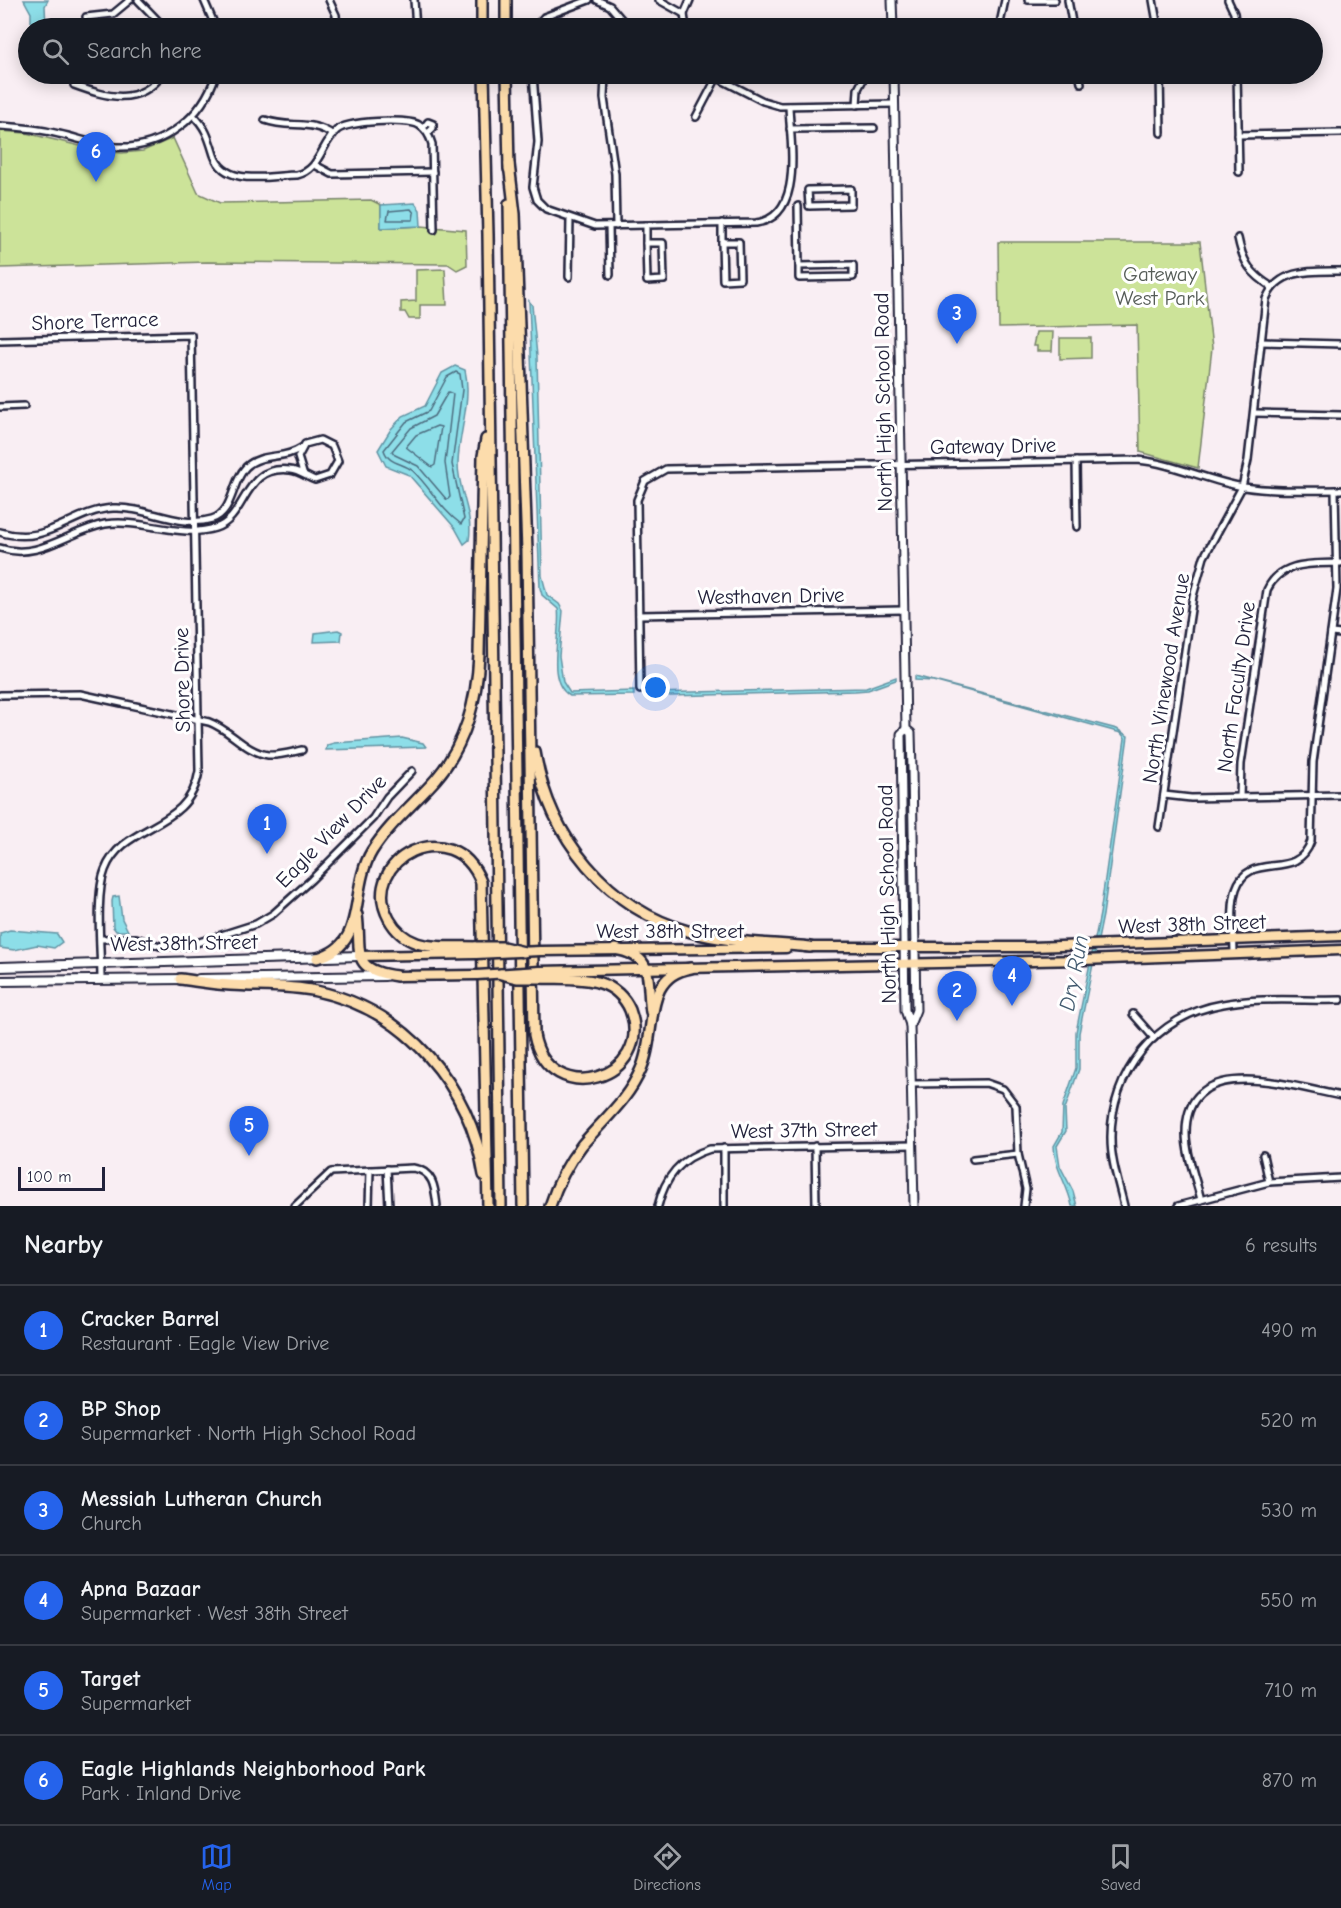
<!DOCTYPE html>
<html lang="en">
<head>
<meta charset="utf-8">
<style>
	:root { --surface:#171b24; --page:#242831; --text:#f1f3f6; --muted:#9ea1a6; --line:#363941; --accent:#2563eb }
	body { margin:0; font-family:"Comic Neue",sans-serif; background:var(--page); color:var(--text) }
	.scale { position:absolute; left:18px; bottom:15px; width:87px; box-sizing:border-box; padding-left:6px; border:3px solid #22223b; border-top:0; font-size:16px; line-height:21px; white-space:nowrap; color:#22223b; -webkit-text-stroke:4px #fff; paint-order:stroke }
	.you { position:absolute; left:656px; top:688px; width:21px; height:21px; margin:-15px; border:4px solid #fff; border-radius:50%; background:#1a73e8; box-shadow:0 0 0 9px #1a73e833 }
	.badge { display:grid; place-items:center; width:39px; height:39px; border-radius:50%; background:var(--accent); color:#fff; font-size:20px; font-weight:700 }
	.pin { position:absolute; translate:-50% -50px; filter:drop-shadow(0 2px 3px #0008) }
	.pin::after { content:''; position:absolute; top:32px; width:21px; height:18px; background:inherit; clip-path:polygon(0 0,100% 0,50% 100%) }
	.list { margin:0; padding:0; list-style:none }
	h2 { display:flex; justify-content:space-between; align-items:center; height:78px; margin:0; padding:0 24px; font-size:26px }
	h2 small { font-size:20px; font-weight:400; color:var(--muted) }
	.list li { display:grid; grid-template-columns:39px 1fr auto; gap:18px; align-items:center; box-sizing:border-box; height:90px; padding:0 24px; border-top:2px solid var(--line) }
	.list b { display:block; font-size:22px; white-space:nowrap }
	.list p { margin:0; font-size:20px; white-space:nowrap; color:var(--muted) }
	.list em { font-size:20px; font-style:normal; color:var(--muted) }
	.icon { flex:none; width:33px; height:33px; fill:none; stroke:currentColor; stroke-width:2; stroke-linecap:round; stroke-linejoin:round }
	.map { position:relative; flex:none; width:1341px; height:1206px; overflow:hidden }
	.search { position:absolute; background:var(--surface); box-shadow:0 3px 15px #0003; left:18px; right:18px; top:18px; height:66px; display:flex; align-items:center; gap:15px; box-sizing:border-box; padding:0 21px; border-radius:33px; color:var(--muted); font-size:22px }
	.sheet { height:618px; background:var(--surface) }
	nav { display:flex; justify-content:space-around; align-items:center; box-sizing:border-box; height:84px; border-top:2px solid var(--line); background:var(--surface); font-size:16px; color:var(--muted) }
	nav a { display:grid; justify-items:center; gap:3px }
	nav .on { color:var(--accent) }
	.map>svg:first-child { display:block }
</style>
</head>
<body>
<div class="map">
<svg width="1341" height="1206" viewBox="0 0 1341 1206">
	<rect width="100%" height="100%" fill="#f9eef3"/>
	<filter id="ink" filterUnits="userSpaceOnUse"><feTurbulence type="fractalNoise" baseFrequency=".0167" numOctaves="2"/><feDisplacementMap in="SourceGraphic" scale="12" xChannelSelector="R" yChannelSelector="G"/><feConvolveMatrix kernelMatrix="1 2 1 2 8 2 1 2 1" color-interpolation-filters="sRGB"/></filter>
	<g filter="url(#ink)">
		<g fill="#cce399" stroke="#77826a" stroke-width="1.5">
			<path d="M0 131 26 133 101 151 122 153 143 151 173 138 198 193 220 203 371 200 381 205V228L421 226 466 230 467 265 457 270 448 264 207 262 0 268Z"/>
			<path d="M998 242H1200L1212 348 1198 468 1140 452 1137 325 999 328Z"/>
			<path d="M445 269 447 305H420V319H409L405 312H401V302L416 301V270Z"/>
			<path d="M1036 332H1053L1052 351H1037V346H1033Z"/>
			<path d="M1060 338H1091V358L1060 359Z"/>
		</g>
		<g fill="#8ddee8" stroke="#6293a3" stroke-width="1.5">
			<path d="M24 0H48L45 6 46 28H31V13Z"/>
			<path d="M415 203 420 210 421 226 381 228V205Z"/>
			<path d="M529 301 532 305 537 356 542 576 547 595 559 604 563 611 559 656 563 682 570 693 634 691V695L570 696C544 681 562 633 558 609L542 595 540 588Z"/>
			<path d="M455 366 465 370C472 401 459 431 458 462 457 489 474 513 469 540L464 544 455 528 409 475 386 466 378 450 391 429 403 416 425 406 442 373Z"/>
			<path d="M338 630 342 632 341 641 314 642 315 633Z"/>
			<path d="M915 676 1117 729 1128 736 1103 915 1079 1033V1069L1065 1109 1066 1131 1057 1146 1060 1166 1073 1191 1077 1206H1072C1068 1184 1054 1169 1054 1146L1062 1132 1063 1106 1076 1068V1032L1100 914 1125 738 1121 733 933 681 915 680Z"/>
			<path d="M896 677V680L868 690 855 691 670 696 649 693 866 688Z"/>
			<path d="M402 738 423 743 426 747 326 750 327 745 334 743Z"/>
			<path d="M119 896 122 919 128 931H116L113 927 112 901 113 897Z"/>
			<path d="M10 930 57 934 62 942 54 948 37 945 14 950 0 948V933Z"/>
		</g>
		<g fill="none" stroke-linecap="round" stroke-linejoin="round">
			<g stroke="#4d6d80" stroke-width="1.5">
				<path d="M411 209 414 213 413 220H387L389 211Z"/>
				<path d="M456 372 460 374 462 390 452 464 464 519 461 524C441 510 430 487 413 471 403 462 389 465 384 450L406 422 429 411 447 377Z"/>
				<path d="M448 392 453 394 445 463 450 497 447 500 418 466 395 455 392 451 411 428 434 416Z"/>
				<path d="M437 426 441 427 435 465 432 467 406 447 416 435Z"/>
			</g>
			<defs>
				<g id="minor">
					<path d="M138 0 165 28"/>
					<path d="M204 0 216 28"/>
					<path d="M329 0 336 15 337 28"/>
					<path d="M414 0 416 28"/>
					<path d="M597 0 610 6 629 28"/>
					<path d="M659 0 684 14 690 0"/>
					<path d="M1028 0H1055"/>
					<path d="M1068 0 1073 28"/>
					<path d="M1153 0 1158 28"/>
					<path d="M1228 0 1234 13 1236 28"/>
					<path d="M684 14 686 28"/>
					<path d="M86 17 113 14 130 0"/>
					<path d="M534 28 544 17 589 0"/>
					<path d="M999 28 1005 0"/>
					<path d="M1312 53H1316"/>
					<path d="M533 74 538 142 533 187 537 200 546 209 595 226 756 223C805 216 790 142 789 106"/>
					<path d="M605 74 604 98 615 174 616 226"/>
					<path d="M710 74 763 101 780 106 894 104"/>
					<path d="M1079 74 1081 83"/>
					<path d="M1160 74 1161 133"/>
					<path d="M1237 74 1239 172"/>
					<path d="M74 85C107 97 138 107 163 74"/>
					<path d="M857 105 858 89 866 74"/>
					<path d="M193 115C206 127 209 139 214 155 225 188 271 175 297 175 320 170 321 144 337 130 347 121 407 118 419 125 427 130 430 137 432 144L434 230"/>
					<path d="M696 117 717 77"/>
					<path d="M265 120C289 129 312 119 333 135"/>
					<path d="M0 126C20 127 40 129 59 134 78 138 97 146 117 147 163 149 203 117 216 74"/>
					<path d="M423 128 428 122 433 124V128L428 133"/>
					<path d="M790 129 874 128"/>
					<path d="M1238 135 1341 133"/>
					<path d="M315 165 332 174 433 172"/>
					<path d="M851 189V205L809 206 808 190Z"/>
					<path d="M798 206 799 266"/>
					<path d="M722 223V242"/>
					<path d="M646 225V243"/>
					<path d="M609 226 610 275"/>
					<path d="M1238 238C1243 263 1251 274 1272 287"/>
					<path d="M722 242H739L740 279 723 280Z"/>
					<path d="M646 243H663L664 280 647 281Z"/>
					<path d="M853 265V277L799 278V266Z"/>
					<path d="M569 277 570 218"/>
					<path d="M0 340 191 335 199 771C190 831 123 822 105 870 95 895 101 951 101 980"/>
					<path d="M1261 342 1341 344"/>
					<path d="M0 407 24 406"/>
					<path d="M1254 413 1341 415"/>
					<path d="M1076 461 1077 527"/>
					<path d="M0 532C48 547 70 511 113 508 146 506 179 529 212 519 234 512 231 482 246 467 262 452 284 460 301 448"/>
					<path d="M0 548C39 561 68 531 105 524 141 518 180 539 215 528 248 518 242 464 290 470 300 471 306 477 315 480L330 475 338 461 332 446 320 440 305 444 298 457 303 473"/>
					<path d="M639 615 903 610"/>
					<path d="M1331 633 1341 634"/>
					<path d="M640 690 637 500 645 481 666 469 1137 460C1174 463 1207 481 1244 487 1276 492 1309 490 1341 490"/>
					<path d="M0 695 80 694 209 722C231 730 245 752 268 755 279 756 292 752 302 750"/>
					<path d="M1164 795 1191 798 1341 795"/>
					<path d="M1240 797 1241 764 1267 590C1281 560 1313 564 1341 563"/>
					<path d="M1159 827 1193 596 1204 557 1242 487 1248 460 1266 299C1279 268 1312 271 1341 271"/>
					<path d="M101 939 136 938 160 946H187L256 924 273 914 311 880 373 818 387 797 412 771"/>
					<path d="M1234 954C1234 935 1230 908 1236 889 1249 849 1297 883 1311 841L1313 762 1337 589 1335 490"/>
					<path d="M1133 1014 1154 1038"/>
					<path d="M912 1084 986 1083 1003 1089 1016 1106 1018 1154 1026 1189 1024 1206"/>
					<path d="M815 1146 816 1206"/>
					<path d="M724 1148V1206"/>
					<path d="M1263 1155 1269 1182"/>
					<path d="M973 1159 1018 1154"/>
					<path d="M387 1169 389 1206"/>
					<path d="M1201 1200C1196 1179 1186 1155 1186 1133 1186 1050 1294 1087 1341 1096"/>
					<path d="M295 1206 331 1172 413 1168C434 1171 435 1189 437 1206"/>
					<path d="M369 1206 370 1170"/>
					<path d="M658 1206C665 1177 680 1158 710 1149L913 1145"/>
					<path d="M1124 1206C1119 1184 1111 1162 1111 1139 1110 1073 1157 1015 1223 1004 1260 997 1303 1001 1341 1000"/>
					<path d="M1178 1206 1269 1182 1341 1178"/>
				</g>
				<g id="tertiary">
					<path d="M892 0 893 28"/>
					<path d="M894 74 906 729 911 733 912 770 916 1010 910 1025"/>
					<path d="M906 729 901 734 905 1010 910 1025 914 1206"/>
				</g>
				<g id="secondary">
					<path d="M0 967 359 956"/>
					<path d="M199 979 385 976"/>
					<path d="M0 981 184 979"/>
				</g>
				<g id="primary">
					<path d="M805 947H1032L1341 936"/>
					<path d="M540 951 786 948"/>
					<path d="M359 956 476 954"/>
					<path d="M540 971 1083 960 1341 950"/>
					<path d="M397 976 477 975"/>
				</g>
				<g id="motorway">
					<path d="M482 0V28"/>
					<path d="M506 0V28"/>
					<path d="M484 74 488 235 501 1206"/>
					<path d="M507 74 509 169"/>
					<path d="M509 164 515 214 527 551 534 1035C549 1112 656 1078 630 1010 625 998 614 987 600 983 582 977 560 979 541 978"/>
					<path d="M509 204 523 1206"/>
					<path d="M535 752C549 837 607 909 691 932 729 943 771 943 810 947"/>
					<path d="M357 915C362 952 349 970 397 976"/>
					<path d="M476 947C458 946 434 949 417 943 405 939 395 930 389 919 357 859 453 811 481 882L488 1206"/>
					<path d="M615 949C656 956 646 979 651 1012"/>
					<path d="M317 958C369 945 348 890 372 851 389 824 415 803 436 779 466 744 477 700 479 655L483 456 486 439"/>
					<path d="M180 979C196 981 213 984 230 985 259 987 287 985 316 991 407 1010 470 1086 484 1175"/>
					<path d="M550 1206C557 1184 568 1163 582 1145 603 1120 628 1100 641 1069 658 1032 641 976 691 968"/>
				</g>
			</defs>
			<use href="#minor" stroke="#22223b" stroke-width="10"/>
			<use href="#tertiary" stroke="#22223b" stroke-width="11"/>
			<use href="#secondary" stroke="#22223b" stroke-width="12"/>
			<use href="#primary" stroke="#22223b" stroke-width="13"/>
			<use href="#motorway" stroke="#22223b" stroke-width="14"/>
			<use href="#minor" stroke="#fff" stroke-width="5"/>
			<use href="#tertiary" stroke="#fff" stroke-width="7"/>
			<use href="#secondary" stroke="#fff" stroke-width="8"/>
			<use href="#primary" stroke="#fcdcac" stroke-width="8"/>
			<use href="#motorway" stroke="#fcdcac" stroke-width="9"/>
			<defs>
				<g id="primary-bridge">
					<path d="M476 954 540 951"/>
					<path d="M477 975 540 971"/>
				</g>
				<g id="motorway-bridge">
					<path d="M476 947H503L524 952"/>
					<path d="M501 974 517 978H541"/>
				</g>
			</defs>
			<use href="#primary-bridge" stroke="#22223b" stroke-width="13" stroke-linecap="butt"/>
			<use href="#motorway-bridge" stroke="#22223b" stroke-width="14" stroke-linecap="butt"/>
			<use href="#primary-bridge" stroke="#fcdcac" stroke-width="8"/>
			<use href="#motorway-bridge" stroke="#fcdcac" stroke-width="9"/>
		</g>
	</g>
	<g text-anchor="middle" dominant-baseline="central" stroke-width="6" stroke-linejoin="round" paint-order="stroke">
		<g font-size="21" fill="#555c57" stroke="#fff">
			<text x="1160" y="274">Gateway<tspan x="1160" dy="24">West Park</tspan></text>
		</g>
		<g font-size="21" fill="#22223b" stroke="#fff">
			<text transform="translate(95 321) rotate(-2)">Shore Terrace</text>
			<text transform="translate(883 402) rotate(-91)">North High School Road</text>
			<text transform="translate(993 446) rotate(-1)">Gateway Drive</text>
			<text transform="translate(771 596) rotate(-1)">Westhaven Drive</text>
			<text transform="translate(1166 678) rotate(-81)">North Vinewood Avenue</text>
			<text transform="translate(182 680) rotate(-91)">Shore Drive</text>
			<text transform="translate(1236 687) rotate(-82)">North Faculty Drive</text>
			<text transform="translate(331 831) rotate(-46)">Eagle View Drive</text>
			<text transform="translate(887 894) rotate(-91)">North High School Road</text>
			<text transform="translate(1192 924) rotate(-2)">West 38th Street</text>
			<text x="670" y="931">West 38th Street</text>
			<text transform="translate(184 943) rotate(-1)">West 38th Street</text>
			<text transform="translate(804 1130) rotate(-1)">West 37th Street</text>
		</g>
		<g font-size="22" font-style="italic" fill="#425a6f" stroke="#fff">
			<text transform="translate(1074 973) rotate(-79)">Dry Run</text>
		</g>
	</g>
</svg>
<div class="scale">100 m</div>
<div class="you"></div>
<div class="pin badge" style="left:267px;top:854px">1</div>
<div class="pin badge" style="left:957px;top:1021px">2</div>
<div class="pin badge" style="left:957px;top:344px">3</div>
<div class="pin badge" style="left:1012px;top:1006px">4</div>
<div class="pin badge" style="left:249px;top:1156px">5</div>
<div class="pin badge" style="left:96px;top:182px">6</div>
<div class="search"><svg class="icon" aria-label="search" viewBox="0 0 24 24"><circle cx="10" cy="10" r="6"/><path d="M15 15l6 6"/></svg>Search here</div>
</div>
<section class="sheet">
<h2>Nearby<small>6 results</small></h2>
<ul class="list">
<li><span class="badge">1</span><div><b>Cracker Barrel</b><p>Restaurant · Eagle View Drive</p></div><em>490 m</em></li>
<li><span class="badge">2</span><div><b>BP Shop</b><p>Supermarket · North High School Road</p></div><em>520 m</em></li>
<li><span class="badge">3</span><div><b>Messiah Lutheran Church</b><p>Church</p></div><em>530 m</em></li>
<li><span class="badge">4</span><div><b>Apna Bazaar</b><p>Supermarket · West 38th Street</p></div><em>550 m</em></li>
<li><span class="badge">5</span><div><b>Target</b><p>Supermarket</p></div><em>710 m</em></li>
<li><span class="badge">6</span><div><b>Eagle Highlands Neighborhood Park</b><p>Park · Inland Drive</p></div><em>870 m</em></li>
</ul>
</section>
<nav>
<a class="on"><svg class="icon" aria-label="map" viewBox="0 0 24 24"><path d="M3 6l6-2 6 2 6-2v14l-6 2-6-2-6 2zM9 4v14M15 6v14"/></svg>Map</a>
<a><svg class="icon" aria-label="directions" viewBox="0 0 24 24"><path d="M12 3l9 9-9 9-9-9zM9 14v-3h6M13 9l2 2-2 2"/></svg>Directions</a>
<a><svg class="icon" aria-label="saved" viewBox="0 0 24 24"><path d="M7 4h10v16l-5-4-5 4z"/></svg>Saved</a>
</nav>
</body>
</html>
